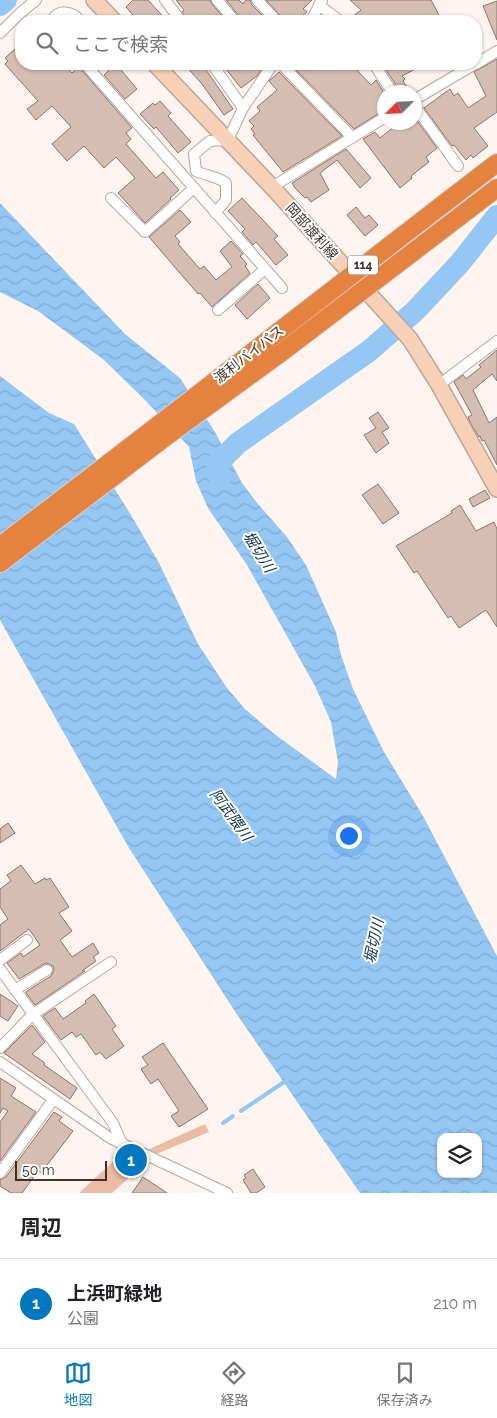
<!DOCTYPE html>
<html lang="ja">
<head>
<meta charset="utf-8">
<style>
	:root { --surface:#fff; --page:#f6f6f6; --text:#202124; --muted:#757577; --line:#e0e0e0; --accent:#0077c1 }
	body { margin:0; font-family:Raleway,"Noto Sans JP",sans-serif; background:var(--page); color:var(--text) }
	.controls { position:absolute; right:15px; bottom:15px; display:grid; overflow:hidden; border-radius:10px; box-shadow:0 1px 4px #0004 }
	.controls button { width:45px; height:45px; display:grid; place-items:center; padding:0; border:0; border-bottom:1px solid var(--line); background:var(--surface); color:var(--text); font:25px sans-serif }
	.compass { position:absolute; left:377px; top:85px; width:45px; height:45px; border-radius:50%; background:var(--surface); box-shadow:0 1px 4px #0004; rotate:246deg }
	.scale { position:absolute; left:15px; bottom:12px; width:92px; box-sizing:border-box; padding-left:5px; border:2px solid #3c322d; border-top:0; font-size:14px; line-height:18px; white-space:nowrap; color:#3c322d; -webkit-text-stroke:4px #fff; paint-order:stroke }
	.you { position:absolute; left:348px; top:835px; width:18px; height:18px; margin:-12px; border:4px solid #fff; border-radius:50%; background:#1a73e8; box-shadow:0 0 0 8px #1a73e833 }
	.badge { display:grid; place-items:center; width:32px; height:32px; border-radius:50%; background:var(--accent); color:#fff; font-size:16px; font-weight:700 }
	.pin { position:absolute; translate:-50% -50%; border:2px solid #fff; box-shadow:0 1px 5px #0006 }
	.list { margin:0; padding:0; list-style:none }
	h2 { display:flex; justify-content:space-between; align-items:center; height:65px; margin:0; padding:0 20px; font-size:21px }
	h2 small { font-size:16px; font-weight:400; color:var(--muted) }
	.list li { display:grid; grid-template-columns:32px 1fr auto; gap:15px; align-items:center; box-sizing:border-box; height:90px; padding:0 20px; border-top:1px solid var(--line) }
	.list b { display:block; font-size:19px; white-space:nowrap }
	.list p { margin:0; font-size:16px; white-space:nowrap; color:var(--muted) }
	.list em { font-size:16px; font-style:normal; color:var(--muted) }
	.icon { flex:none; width:28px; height:28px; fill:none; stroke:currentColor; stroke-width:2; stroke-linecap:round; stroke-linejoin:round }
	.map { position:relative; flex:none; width:497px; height:1193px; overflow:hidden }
	.search { position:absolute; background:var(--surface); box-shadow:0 1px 4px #0004; left:15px; right:15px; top:15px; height:55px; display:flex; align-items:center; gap:12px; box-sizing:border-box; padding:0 18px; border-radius:20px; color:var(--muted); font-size:19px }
	.sheet { height:155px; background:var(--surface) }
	nav { display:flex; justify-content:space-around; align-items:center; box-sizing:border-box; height:70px; border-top:1px solid var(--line); background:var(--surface); font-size:14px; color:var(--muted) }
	nav a { display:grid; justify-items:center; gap:2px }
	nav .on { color:var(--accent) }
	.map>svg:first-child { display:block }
</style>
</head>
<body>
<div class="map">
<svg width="497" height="1193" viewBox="0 0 497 1193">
	<defs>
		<pattern id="water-waves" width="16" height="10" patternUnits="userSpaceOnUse" patternTransform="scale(1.25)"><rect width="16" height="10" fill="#95c7f4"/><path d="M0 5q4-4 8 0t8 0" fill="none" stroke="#81abd2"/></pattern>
	</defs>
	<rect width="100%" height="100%" fill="#fff4ef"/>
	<path fill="#ecbba4" d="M205 1124 209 1132 154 1155 112 1193H79L117 1158 145 1151Z"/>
	<path fill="url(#water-waves)" fill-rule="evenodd" d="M0 203 125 334 180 378 215 432 242 483 258 504 287 537 306 565 336 632 341 655 353 689 384 752 423 816 497 956V1193H360L238 1016 129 848 0 620V376L49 413 74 424 131 515 159 563 198 644 227 688 245 709 273 733 336 779 338 762 331 722 315 686 247 565 208 508 196 481 189 447 145 400 104 360 38 311 0 292ZM441 1137H478V1174H441Z"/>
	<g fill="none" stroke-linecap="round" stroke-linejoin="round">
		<g stroke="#95c7f4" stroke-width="4">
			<path d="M241 1111 287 1080"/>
			<path d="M223 1123 233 1116"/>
		</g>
		<g stroke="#95c7f4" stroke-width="22">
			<path d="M0 5 6 0"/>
			<path d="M220 478 217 464 238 443 369 351 415 311 460 263 497 216"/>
		</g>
	</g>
	<g fill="#d6bdb1" stroke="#8b746a">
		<path d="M133 0H148L167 21H138L126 7Z"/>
		<path d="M176 0H210L212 4 226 21H188L182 12 184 10Z"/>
		<path d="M226 0H239L243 4 246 0H250L252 5 263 16 257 21H242L240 17Z"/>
		<path d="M266 0H312L303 9 307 12 296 21H285Z"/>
		<path d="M350 0H431L442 21H347L361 10Z"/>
		<path d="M497 1V40L483 6Z"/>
		<path d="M16 48 21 54V64H63L72 73 79 67 132 128 126 133 131 139 126 144 156 178 163 172 179 190 170 198 171 199 145 223 118 193 135 178 116 157 104 168 84 146 67 161 52 144 71 127 52 106 36 120 27 109 38 101 5 64 8 61 5 58Z"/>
		<path d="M497 59V112L474 128 488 146 473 158 471 155 466 160 454 145 452 146 424 108 450 89 454 96 458 93 468 108 486 96 474 72Z"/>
		<path d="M116 64 137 89 125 99 104 75Z"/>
		<path d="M184 64H202L233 109 224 115 202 84Z"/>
		<path d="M231 64H257L262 68 257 76 241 88 225 68Z"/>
		<path d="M290 64H351L371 85 376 80 384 93V110L354 129Z"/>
		<path d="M382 64H425L402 76 405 79 403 81 410 92H399L398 88Z"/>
		<path d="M279 72 342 136 283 172 253 135 255 134 251 129 254 126 249 121 260 111 257 107 277 90 269 81Z"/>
		<path d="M160 101 171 113 168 116 191 142 178 153 156 127 154 129 140 114 153 103 155 105Z"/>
		<path d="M400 122H418L437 148 426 157 429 162 411 176 412 178 400 188 363 139 375 132 380 138Z"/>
		<path d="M346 149 371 178 360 188 337 160 320 173 329 190 311 202 307 197 305 198 295 188 292 183Z"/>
		<path d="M242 198 278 236 274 239 288 255 276 265 256 242 253 245 242 232 245 229 228 211Z"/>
		<path d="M356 207 365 218 369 215 378 225 365 236 347 215Z"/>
		<path d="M180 210 191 222 175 236 180 242 178 244 200 269 204 266 216 280 232 267 220 251 231 241 243 254 240 256 247 264 245 266 250 273 212 307 200 293 198 294 149 237Z"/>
		<path d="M258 284 270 298 247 319 235 305Z"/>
		<path d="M497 350V381L492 374 473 390 489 423 497 417V465L484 440 482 441 480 436 479 437 471 424 468 417 472 415 454 382 463 375 466 379 481 367 479 365Z"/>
		<path d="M378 412 389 428 382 432 389 443 376 453 364 435 376 428 369 418Z"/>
		<path d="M378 484 399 513 383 524 362 495Z"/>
		<path d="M485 490 490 498 473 507 469 499Z"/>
		<path d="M460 505 476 531 494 522 497 529V627L486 610 459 628 451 616 448 618 417 571 414 573 396 546 452 513 451 511Z"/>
		<path d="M8 823 15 833 0 843V829Z"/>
		<path d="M21 865 35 884 45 878 46 880 50 878 69 907 59 913 72 931 60 940 72 957 93 943 99 953 93 957 96 961 82 971H85L35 1005 26 993 27 991 51 976 54 970 53 966 47 963 44 964 19 979 7 963 21 953 23 957 40 945 29 929 0 951V925L8 919 0 907V889L11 881 7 875Z"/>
		<path d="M0 994 18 1006 8 1021 0 1016Z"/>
		<path d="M94 994 116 1026 112 1029 124 1046 106 1059 100 1052 96 1055 81 1034 76 1037 72 1032 61 1040 43 1016 55 1008 63 1019 86 1003 85 1001Z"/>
		<path d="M32 1025 45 1042 32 1054 45 1063 44 1065 77 1088 70 1099 4 1053Z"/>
		<path d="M163 1043 208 1109 179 1127 171 1116 179 1111 158 1079 151 1084 141 1069 148 1065 142 1057Z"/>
		<path d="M0 1078 16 1088 11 1096 36 1112 0 1161V1122L8 1111 3 1108 0 1113Z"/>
		<path d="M54 1112 62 1117 59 1121 73 1131 41 1173 38 1171 22 1193H11L0 1186V1180L6 1177Z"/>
		<path d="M253 1169 265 1187 256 1193H251L243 1180 246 1178 244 1175Z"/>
		<path d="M143 1177 167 1193H132Z"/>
	</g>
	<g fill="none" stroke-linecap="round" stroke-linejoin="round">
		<defs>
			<g id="minor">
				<path d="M165 0 181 21"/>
				<path d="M217 0 235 21"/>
				<path d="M257 0 277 21"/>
				<path d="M319 5 340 21"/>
				<path d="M52 21C57 8 73 11 80 21"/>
				<path d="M311 21 322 0"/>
				<path d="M0 33 20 13 36 0"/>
				<path d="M85 64 282 288"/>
				<path d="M212 64 243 108"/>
				<path d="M281 64 352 137"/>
				<path d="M374 64 392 92"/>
				<path d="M476 64 497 51"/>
				<path d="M414 100 475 64"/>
				<path d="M414 105 458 166"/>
				<path d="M272 187 384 118"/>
				<path d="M111 198 145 232 194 188"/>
				<path d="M215 213 226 200V183C217 176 206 176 196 171L194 154 210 141 228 140 243 108 273 64"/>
				<path d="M218 310 265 269"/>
				<path d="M439 385 497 341"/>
				<path d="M0 960 27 940"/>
				<path d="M0 969 113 1123 122 1144"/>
				<path d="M15 990 47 970"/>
				<path d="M0 1048 32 1015 111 962"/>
				<path d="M0 1062 110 1138 227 1193"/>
				<path d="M0 1173 53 1100"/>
			</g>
			<g id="secondary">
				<path d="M94 0 114 21"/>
				<path d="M155 64 272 187 410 339 439 385 497 489"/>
			</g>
			<g id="trunk">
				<path d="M0 546C167 420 331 290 497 163"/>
				<path d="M0 563 168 435 286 349 497 188"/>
			</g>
		</defs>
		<use href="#minor" stroke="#bda59a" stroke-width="12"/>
		<use href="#secondary" stroke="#bda59a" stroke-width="18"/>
		<use href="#trunk" stroke="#d4d2d1" stroke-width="20"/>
		<use href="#minor" stroke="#fff" stroke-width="10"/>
		<use href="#secondary" stroke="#f6d0b7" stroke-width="15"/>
		<use href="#trunk" stroke="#e68240" stroke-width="18"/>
	</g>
	<g text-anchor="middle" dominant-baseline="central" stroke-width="4" stroke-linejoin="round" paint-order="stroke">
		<rect fill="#fff" stroke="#76706c" stroke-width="1" x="348" y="255.5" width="30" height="19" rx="4"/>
		<g font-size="12" font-weight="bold" fill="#3c322d">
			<text x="363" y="265">114</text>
		</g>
		<g font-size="14" fill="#3c322d" stroke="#fff">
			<text transform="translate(312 231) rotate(48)">岡部渡利線</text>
			<text transform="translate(249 354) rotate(-38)">渡利バイパス</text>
		</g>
		<g font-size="15" font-style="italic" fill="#0c314f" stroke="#fff">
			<text transform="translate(259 552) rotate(58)">堀切川</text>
			<text transform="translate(231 815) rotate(54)">阿武隈川</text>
			<text transform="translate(374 941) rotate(-78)">堀切川</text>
		</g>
	</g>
</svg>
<div class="controls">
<button><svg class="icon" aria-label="layers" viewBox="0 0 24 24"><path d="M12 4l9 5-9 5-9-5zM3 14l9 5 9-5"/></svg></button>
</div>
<svg class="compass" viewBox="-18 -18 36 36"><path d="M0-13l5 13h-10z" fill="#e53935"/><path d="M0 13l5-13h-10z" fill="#757577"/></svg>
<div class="scale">50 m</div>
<div class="you"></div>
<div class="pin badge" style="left:131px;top:1160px">1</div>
<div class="search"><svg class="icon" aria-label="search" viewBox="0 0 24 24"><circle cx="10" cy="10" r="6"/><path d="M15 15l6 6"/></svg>ここで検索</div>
</div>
<section class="sheet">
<h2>周辺<small></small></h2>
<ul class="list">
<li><span class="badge">1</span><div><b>上浜町緑地</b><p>公園</p></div><em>210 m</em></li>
</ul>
</section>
<nav>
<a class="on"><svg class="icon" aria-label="map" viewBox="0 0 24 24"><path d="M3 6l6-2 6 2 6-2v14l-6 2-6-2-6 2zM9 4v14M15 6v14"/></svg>地図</a>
<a><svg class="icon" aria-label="directions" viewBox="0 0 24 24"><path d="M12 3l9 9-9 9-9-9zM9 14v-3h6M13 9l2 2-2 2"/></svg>経路</a>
<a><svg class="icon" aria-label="saved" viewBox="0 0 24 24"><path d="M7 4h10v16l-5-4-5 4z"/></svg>保存済み</a>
</nav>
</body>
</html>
